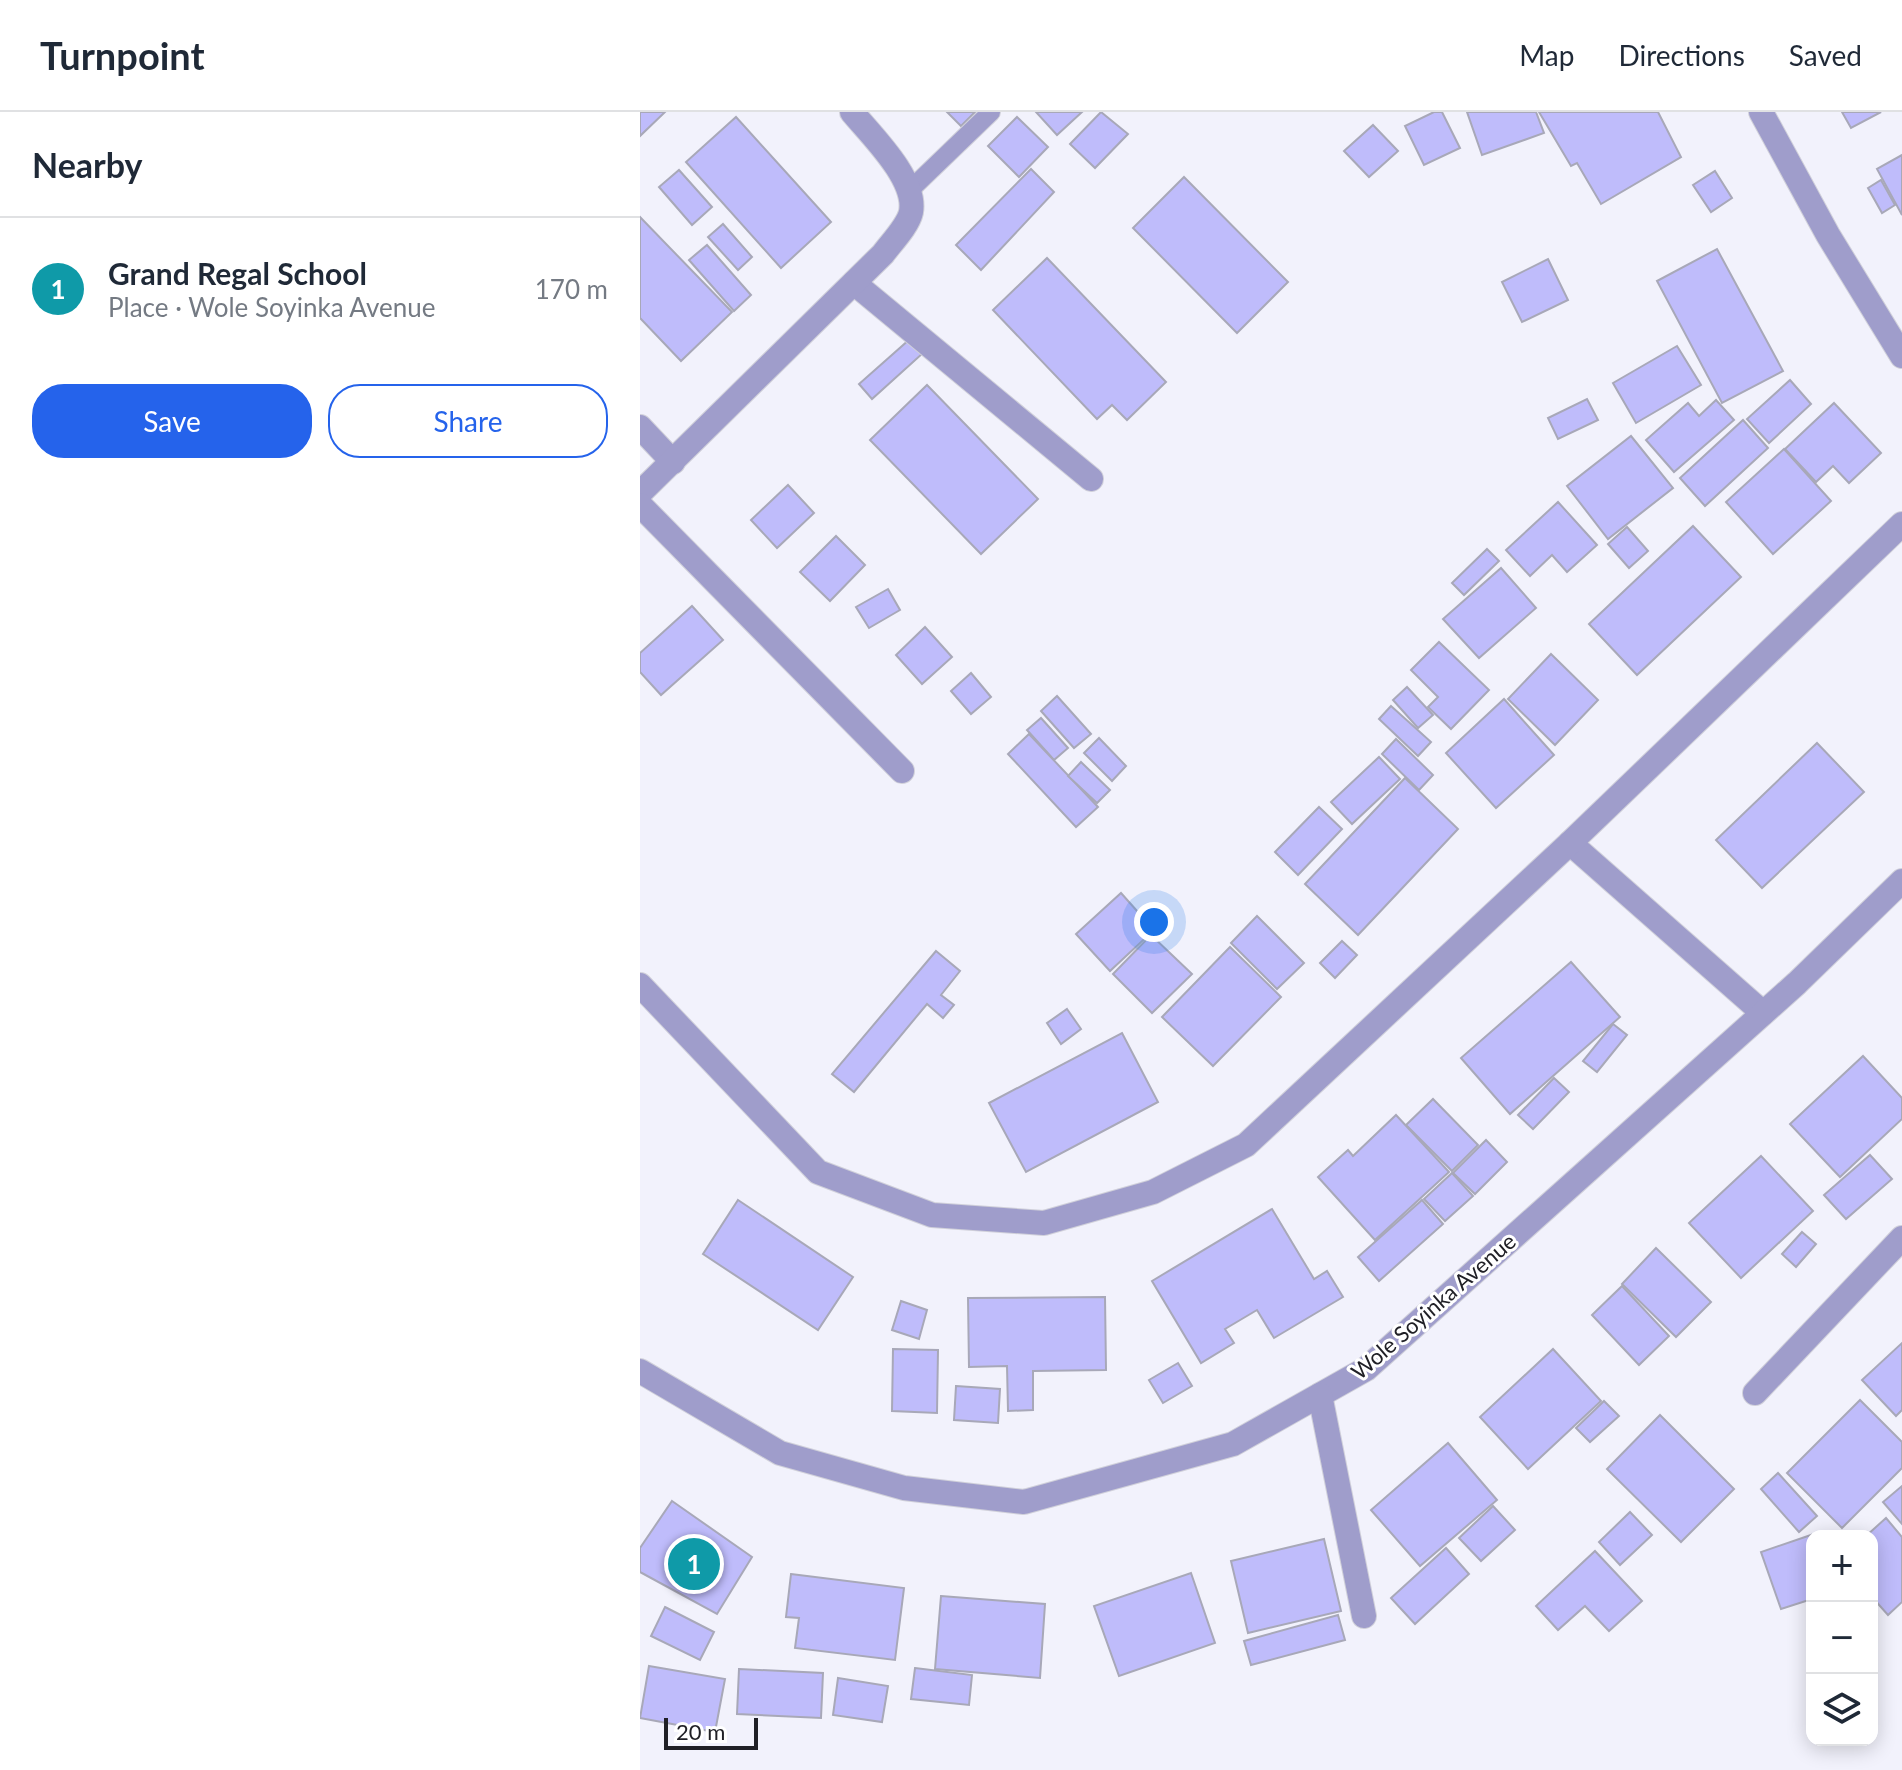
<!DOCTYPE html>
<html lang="en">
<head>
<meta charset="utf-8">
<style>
	:root { --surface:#fff; --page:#f2f2f3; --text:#1f2937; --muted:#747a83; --line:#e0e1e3; --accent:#2563eb }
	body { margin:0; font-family:Lato,sans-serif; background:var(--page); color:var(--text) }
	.controls { position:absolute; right:24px; bottom:24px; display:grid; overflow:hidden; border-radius:16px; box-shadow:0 4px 20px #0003 }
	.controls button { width:72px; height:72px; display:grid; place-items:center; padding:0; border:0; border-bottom:2px solid var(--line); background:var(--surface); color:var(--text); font:40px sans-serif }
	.scale { position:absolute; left:24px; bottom:20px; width:94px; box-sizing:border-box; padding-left:8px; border:4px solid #202026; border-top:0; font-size:22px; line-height:28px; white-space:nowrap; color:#202026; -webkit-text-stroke:6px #fff; paint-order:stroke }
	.you { position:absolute; left:514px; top:810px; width:28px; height:28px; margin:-20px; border:6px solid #fff; border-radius:50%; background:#1a73e8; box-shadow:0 0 0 12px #1a73e833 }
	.badge { display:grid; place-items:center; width:52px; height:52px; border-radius:50%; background:var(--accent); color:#fff; font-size:26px; font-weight:700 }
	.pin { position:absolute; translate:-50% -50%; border:4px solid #fff; box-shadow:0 2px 8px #0006 }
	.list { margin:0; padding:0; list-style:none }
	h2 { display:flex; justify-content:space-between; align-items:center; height:104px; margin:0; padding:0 32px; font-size:34px }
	h2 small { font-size:26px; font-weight:400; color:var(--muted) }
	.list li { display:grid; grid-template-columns:52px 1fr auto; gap:24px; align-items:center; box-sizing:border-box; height:144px; padding:0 32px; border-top:2px solid var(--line) }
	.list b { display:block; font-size:30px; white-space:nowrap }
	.list p { margin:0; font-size:26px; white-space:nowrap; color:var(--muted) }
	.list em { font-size:26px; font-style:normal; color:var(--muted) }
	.actions { display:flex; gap:16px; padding:24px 32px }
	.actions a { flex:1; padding:18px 0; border:2px solid var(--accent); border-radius:32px; text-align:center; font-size:28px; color:var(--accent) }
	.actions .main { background:var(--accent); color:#fff }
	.icon { flex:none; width:44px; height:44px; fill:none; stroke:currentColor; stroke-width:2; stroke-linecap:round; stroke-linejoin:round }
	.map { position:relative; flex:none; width:1262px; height:1658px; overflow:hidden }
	header { display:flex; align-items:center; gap:48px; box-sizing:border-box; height:112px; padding:0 40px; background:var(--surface); border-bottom:2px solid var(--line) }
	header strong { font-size:38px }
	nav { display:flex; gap:44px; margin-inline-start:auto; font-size:28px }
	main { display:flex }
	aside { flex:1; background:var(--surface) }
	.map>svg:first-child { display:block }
</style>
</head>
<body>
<header>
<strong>Turnpoint</strong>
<nav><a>Map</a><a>Directions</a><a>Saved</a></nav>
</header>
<main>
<aside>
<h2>Nearby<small></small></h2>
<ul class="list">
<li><span class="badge" style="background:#0f9aa8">1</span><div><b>Grand Regal School</b><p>Place · Wole Soyinka Avenue</p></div><em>170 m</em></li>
</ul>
<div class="actions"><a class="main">Save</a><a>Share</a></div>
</aside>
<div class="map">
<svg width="1262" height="1658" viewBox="0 0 1262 1658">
	<rect width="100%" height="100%" fill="#f2f2fc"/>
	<g fill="#bfbcfb" stroke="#a8a8b8" stroke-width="2">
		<path d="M0 0H25L0 24Z"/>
		<path d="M307 0H335L321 14Z"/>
		<path d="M396 0H442L417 23Z"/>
		<path d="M461 0 488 22 455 56 430 32Z"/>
		<path d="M794 0H802L820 36 784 53 765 14Z"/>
		<path d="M827 0H896L904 21 842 43Z"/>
		<path d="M899 0H1018L1041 45 961 92 937 51 931 54Z"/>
		<path d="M1202 0H1241L1211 16Z"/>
		<path d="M96 5 191 110 141 156 46 50Z"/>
		<path d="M377 5 408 35 379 65 348 34Z"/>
		<path d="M733 13 758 39 729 65 704 39Z"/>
		<path d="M1262 43V103L1237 57Z"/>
		<path d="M391 57 414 80 341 158 316 133Z"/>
		<path d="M39 58 72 95 52 113 19 75Z"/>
		<path d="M1075 59 1092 86 1071 100 1053 73Z"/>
		<path d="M544 65 648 170 597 221 493 116Z"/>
		<path d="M1241 68 1255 93 1242 101 1228 76Z"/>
		<path d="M0 105 92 200 41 249 0 206Z"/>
		<path d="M83 112 112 145 98 158 68 125Z"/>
		<path d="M67 133 111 183 94 199 49 148Z"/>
		<path d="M1077 137 1143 259 1082 291 1017 169Z"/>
		<path d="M407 146 526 270 487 308 472 293 457 307 353 198Z"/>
		<path d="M908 147 928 188 882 210 862 170Z"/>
		<path d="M270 227 283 241 232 287 219 272Z"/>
		<path d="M1037 234 1061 273 996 311 973 271Z"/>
		<path d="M1150 268 1171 292 1129 331 1107 307Z"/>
		<path d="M287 273 398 387 341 442 230 328Z"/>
		<path d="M947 287 958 308 918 327 908 306Z"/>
		<path d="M1076 288 1094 308 1034 360 1006 328 1048 291 1059 304Z"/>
		<path d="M1194 291 1241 341 1209 371 1193 354 1176 370 1145 337Z"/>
		<path d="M1103 308 1128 336 1065 394 1040 366Z"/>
		<path d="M991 324 1033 376 968 427 927 374Z"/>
		<path d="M1144 337 1191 389 1133 442 1086 390Z"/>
		<path d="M148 373 174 401 137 436 111 408Z"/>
		<path d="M918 390 957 433 927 460 912 443 890 464 866 438Z"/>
		<path d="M1053 414 1101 465 997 563 949 512Z"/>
		<path d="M987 415 1008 439 989 456 968 432Z"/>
		<path d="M196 424 225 453 190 489 160 460Z"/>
		<path d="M847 437 859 449 824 483 812 471Z"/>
		<path d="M861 456 896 496 839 546 803 507Z"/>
		<path d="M248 477 260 498 229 516 216 495Z"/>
		<path d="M52 494 83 528 21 583 0 560V541Z"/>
		<path d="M285 515 312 545 282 572 256 543Z"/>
		<path d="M799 530 849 578 811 617 788 595 798 585 771 558Z"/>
		<path d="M911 542 958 588 915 633 868 587Z"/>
		<path d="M331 561 351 585 331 602 311 579Z"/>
		<path d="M767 575 793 603 778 616 753 588Z"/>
		<path d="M417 584 451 622 434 636 401 599Z"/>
		<path d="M864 587 914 643 856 696 806 641Z"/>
		<path d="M751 594 791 630 778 644 739 607Z"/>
		<path d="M401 606 428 636 414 648 387 618Z"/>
		<path d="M389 622 458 695 436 715 368 642Z"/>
		<path d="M459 626 486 654 472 669 444 641Z"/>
		<path d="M756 627 793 663 779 678 742 642Z"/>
		<path d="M1177 631 1224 680 1122 776 1076 728Z"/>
		<path d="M739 645 760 667 712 712 691 690Z"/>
		<path d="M441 650 470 678 457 691 428 664Z"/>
		<path d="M765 666 818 717 718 823 665 772Z"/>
		<path d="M679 695 702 717 658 763 635 740Z"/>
		<path d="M481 781 514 818 470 859 436 822Z"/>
		<path d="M617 804 664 851 637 877 591 831Z"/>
		<path d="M511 823 552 862 512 901 473 862Z"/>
		<path d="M702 829 717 843 695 866 680 851Z"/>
		<path d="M590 835 641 885 573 954 522 905Z"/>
		<path d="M296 839 320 859 301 883 314 893 303 906 287 892 214 980 192 962Z"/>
		<path d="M931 850 980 905 870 1002 821 946Z"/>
		<path d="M427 897 441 917 421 932 407 911Z"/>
		<path d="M973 912 987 923 957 960 943 949Z"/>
		<path d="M482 921 518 990 386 1060 349 991Z"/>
		<path d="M1223 944 1262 986V1007L1200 1065 1150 1012Z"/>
		<path d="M914 966 929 980 893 1017 878 1003Z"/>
		<path d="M793 987 838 1033 812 1059 766 1013Z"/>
		<path d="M756 1003 809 1060 735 1128 678 1065 708 1038 713 1044Z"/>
		<path d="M846 1028 867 1050 835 1082 813 1061Z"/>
		<path d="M1230 1043 1252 1067 1206 1107 1184 1083Z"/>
		<path d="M1121 1044 1173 1099 1101 1166 1049 1111Z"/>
		<path d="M812 1061 833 1084 805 1109 784 1087Z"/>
		<path d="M98 1088 213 1165 178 1218 63 1142Z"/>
		<path d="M782 1088 803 1112 739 1169 718 1145Z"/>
		<path d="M632 1097 674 1167 687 1159 703 1185 634 1226 617 1198 585 1217 594 1231 561 1251 512 1169Z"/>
		<path d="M1162 1120 1176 1132 1156 1155 1142 1142Z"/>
		<path d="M1016 1136 1071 1190 1036 1225 982 1172Z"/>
		<path d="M982 1174 1029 1224 999 1253 952 1203Z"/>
		<path d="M465 1185 466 1258 393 1259V1298L368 1299 367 1254 329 1255 328 1186Z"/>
		<path d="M261 1189 287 1198 279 1227 252 1218Z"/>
		<path d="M1262 1231V1298L1256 1304 1222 1268Z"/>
		<path d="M253 1237 298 1238 297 1301 252 1299Z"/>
		<path d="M913 1237 961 1289 888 1357 840 1305Z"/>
		<path d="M538 1251 552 1274 523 1291 509 1268Z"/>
		<path d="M316 1274 360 1277 358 1311 314 1308Z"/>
		<path d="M1220 1288 1262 1330V1356L1202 1416 1147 1361Z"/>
		<path d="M964 1289 979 1304 950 1330 936 1316Z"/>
		<path d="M1020 1303 1094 1377 1041 1430 967 1357Z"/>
		<path d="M808 1331 857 1388 780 1454 731 1398Z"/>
		<path d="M1138 1361 1177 1404 1159 1420 1121 1377Z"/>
		<path d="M1262 1374V1412L1243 1390Z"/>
		<path d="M32 1389 112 1445 77 1502 0 1460V1436Z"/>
		<path d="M853 1394 875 1418 841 1449 819 1426Z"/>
		<path d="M990 1400 1012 1423 980 1453 959 1430Z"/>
		<path d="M1246 1406 1262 1425V1490L1248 1503 1232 1485V1424H1226Z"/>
		<path d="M1171 1423 1172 1487 1141 1497 1121 1440Z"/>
		<path d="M684 1427 701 1499 608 1521 591 1449Z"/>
		<path d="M806 1436 829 1462 775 1512 751 1486Z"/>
		<path d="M955 1439 1002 1489 969 1519 945 1494 918 1518 896 1494Z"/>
		<path d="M551 1461 575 1531 479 1564 454 1494Z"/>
		<path d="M151 1462 264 1476 255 1548 155 1536 159 1506 146 1505Z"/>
		<path d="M301 1484 405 1492 400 1566 295 1557Z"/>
		<path d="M25 1495 74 1520 60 1548 11 1524Z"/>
		<path d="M698 1503 705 1528 611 1553 604 1529Z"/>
		<path d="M9 1554 85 1567 75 1620 0 1606Z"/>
		<path d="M275 1556 332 1563 329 1593 271 1587Z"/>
		<path d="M99 1557 183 1561 181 1606 97 1602Z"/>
		<path d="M198 1566 248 1574 242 1610 193 1603Z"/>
	</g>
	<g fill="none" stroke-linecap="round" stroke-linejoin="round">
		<defs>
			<path id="lane" d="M270 78 351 0"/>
			<g id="street">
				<path d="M1121 0 1188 123 1262 244"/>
				<path d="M214 171 451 367"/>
				<path d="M0 315 33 350"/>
				<path d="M0 381 243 142C251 131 268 114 271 100 277 67 231 23 212 0"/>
				<path d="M0 393 262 659"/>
				<path d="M930 731 1123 901"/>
				<path d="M0 873 178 1060 292 1103 404 1111 513 1080 606 1033 930 731 1262 412"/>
				<path d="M0 1259 140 1341 264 1376 384 1390 593 1332 726 1257 1157 871 1262 769"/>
				<path d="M1115 1281 1262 1126"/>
				<path d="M680 1283 724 1504"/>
			</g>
		</defs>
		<use href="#lane" stroke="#d0d0da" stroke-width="20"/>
		<use href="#street" stroke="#d0d0da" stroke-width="26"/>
		<use href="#lane" stroke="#9f9dcb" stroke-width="18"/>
		<use href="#street" stroke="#9f9dcb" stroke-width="24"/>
	</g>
	<g text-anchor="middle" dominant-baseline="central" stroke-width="6" stroke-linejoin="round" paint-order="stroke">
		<g font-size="22" fill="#202026" stroke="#fff">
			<text transform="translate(793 1194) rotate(-41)">Wole Soyinka Avenue</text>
		</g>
	</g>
</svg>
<div class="controls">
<button>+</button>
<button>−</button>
<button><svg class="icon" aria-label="layers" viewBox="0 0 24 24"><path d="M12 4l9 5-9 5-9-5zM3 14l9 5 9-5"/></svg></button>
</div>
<div class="scale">20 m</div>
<div class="you"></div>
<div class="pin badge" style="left:54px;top:1452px;background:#0f9aa8">1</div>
</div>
</main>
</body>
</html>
